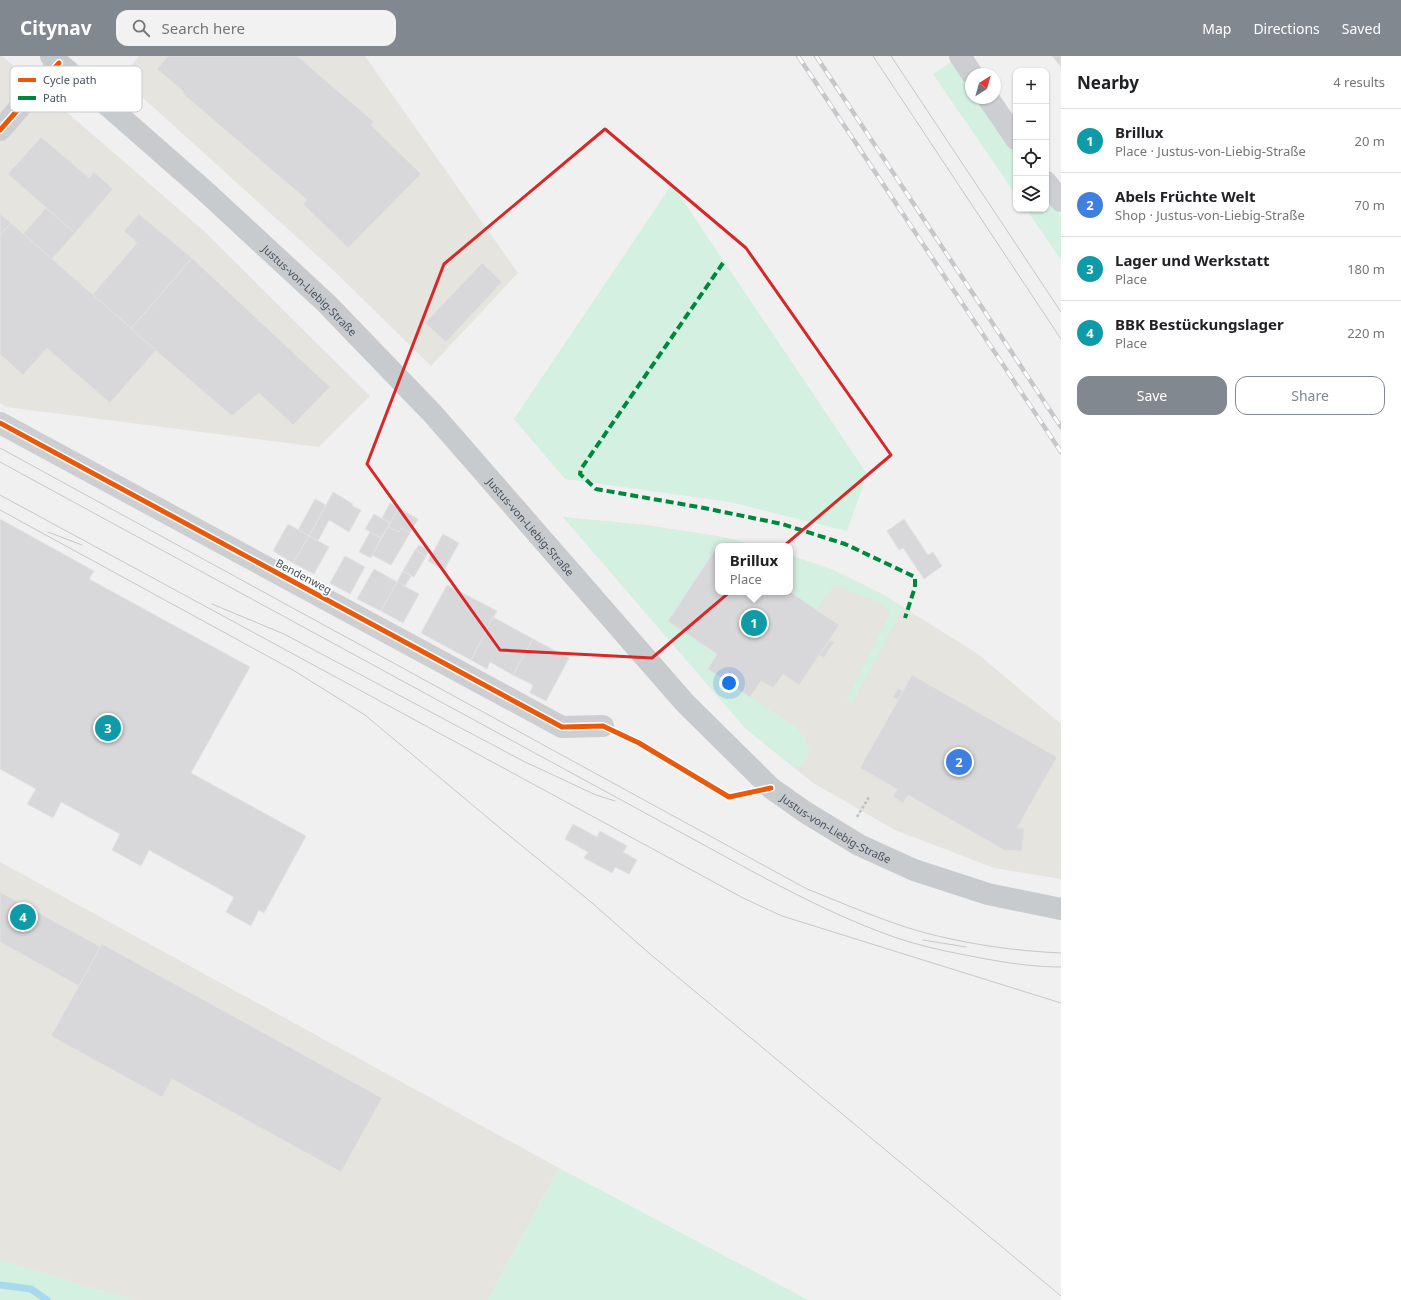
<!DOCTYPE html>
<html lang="en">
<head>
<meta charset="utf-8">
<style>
	:root { --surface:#fff; --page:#f2f2f2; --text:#202124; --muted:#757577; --line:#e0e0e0; --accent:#828890 }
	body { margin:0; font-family:"Noto Sans",sans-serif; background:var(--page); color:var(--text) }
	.controls { position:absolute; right:12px; top:12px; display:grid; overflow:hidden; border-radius:8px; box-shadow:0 1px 3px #0004 }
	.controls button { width:36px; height:36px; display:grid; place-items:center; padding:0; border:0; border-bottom:1px solid var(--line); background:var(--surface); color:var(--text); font:20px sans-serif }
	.compass { position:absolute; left:965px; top:12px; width:36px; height:36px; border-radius:50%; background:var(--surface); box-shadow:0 1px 3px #0004; rotate:37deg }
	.you { position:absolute; left:729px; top:627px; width:14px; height:14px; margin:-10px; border:3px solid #fff; border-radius:50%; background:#1a73e8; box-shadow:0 0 0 6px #1a73e833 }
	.badge { display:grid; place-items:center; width:26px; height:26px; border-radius:50%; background:var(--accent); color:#fff; font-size:13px; font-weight:700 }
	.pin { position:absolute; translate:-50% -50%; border:2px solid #fff; box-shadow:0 1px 4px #0006 }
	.popup { position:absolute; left:715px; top:487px; width:78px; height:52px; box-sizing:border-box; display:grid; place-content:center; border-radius:8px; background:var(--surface); filter:drop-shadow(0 1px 3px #0005); font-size:13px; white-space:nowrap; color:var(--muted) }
	.popup b { font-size:15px; color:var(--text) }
	.popup::after { content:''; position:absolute; left:50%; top:100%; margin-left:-8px; border:8px solid transparent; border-top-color:var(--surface) }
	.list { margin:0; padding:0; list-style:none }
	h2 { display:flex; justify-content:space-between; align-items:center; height:52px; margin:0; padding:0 16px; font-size:17px }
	h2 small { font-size:13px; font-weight:400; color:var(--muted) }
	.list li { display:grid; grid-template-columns:26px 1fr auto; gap:12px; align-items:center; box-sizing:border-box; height:64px; padding:0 16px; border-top:1px solid var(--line) }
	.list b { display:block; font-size:15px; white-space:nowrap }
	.list p { margin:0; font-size:13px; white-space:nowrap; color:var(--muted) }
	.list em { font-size:13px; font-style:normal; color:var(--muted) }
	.actions { display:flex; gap:8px; padding:12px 16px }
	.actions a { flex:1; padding:9px 0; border:1px solid var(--accent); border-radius:12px; text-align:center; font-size:14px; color:var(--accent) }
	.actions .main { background:var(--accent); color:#fff }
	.icon { flex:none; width:22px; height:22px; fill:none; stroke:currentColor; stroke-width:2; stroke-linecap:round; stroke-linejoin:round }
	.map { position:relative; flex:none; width:1061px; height:1244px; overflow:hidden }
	header { display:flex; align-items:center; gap:24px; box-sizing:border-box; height:56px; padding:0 20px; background:var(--accent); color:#fff }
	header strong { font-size:19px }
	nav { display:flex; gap:22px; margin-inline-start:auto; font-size:14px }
	.search { width:280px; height:36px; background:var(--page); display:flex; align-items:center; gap:10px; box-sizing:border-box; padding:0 14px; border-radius:12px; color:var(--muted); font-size:15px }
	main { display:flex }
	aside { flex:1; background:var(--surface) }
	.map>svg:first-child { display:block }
</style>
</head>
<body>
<header>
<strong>Citynav</strong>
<div class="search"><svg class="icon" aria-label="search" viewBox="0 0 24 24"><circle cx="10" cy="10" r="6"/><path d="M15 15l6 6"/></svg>Search here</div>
<nav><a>Map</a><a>Directions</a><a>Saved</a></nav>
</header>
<main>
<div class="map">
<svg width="1061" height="1244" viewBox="0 0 1061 1244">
	<rect width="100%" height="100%" fill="#f1f0f0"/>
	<g fill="#e5e4de">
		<path d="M0 0H2L204 175 370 340 319 391 6 351 0 347Z"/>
		<path d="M139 0H365L518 217 431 310 332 213 121 22Z"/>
		<path d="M563 461 646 469 723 481 757 490H718V536H790V499L833 514 882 538 978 598 1061 668V823L994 812 895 774 813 727 745 672Z"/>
		<path d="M0 806 559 1112 488 1244H133L0 1204Z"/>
	</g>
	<g fill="#d4f0e1">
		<path d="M956 3 971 25V42H982L1016 93V139L933 18Z"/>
		<path d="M672 128 867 418 847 475 730 446 565 423 514 363Z"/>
		<path d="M1046 138 1061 160V204L1026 153H1046Z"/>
		<path d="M563 461C628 468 694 473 757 490H722L719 488 668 564 717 598 708 613 796 671 804 681 810 695C807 703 804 708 796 713L745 672Z"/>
		<path d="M790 499 833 514 882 538 903 551 852 648 846 645 890 557 881 547 834 529 817 554 790 536Z"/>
		<path d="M559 1112 808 1244H488Z"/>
		<path d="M0 1204 133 1244H0Z"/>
	</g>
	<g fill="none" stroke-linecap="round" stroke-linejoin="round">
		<path stroke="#a8d9ee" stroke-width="7" d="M0 1229 31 1233 47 1244"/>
	</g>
	<g fill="#d8d8da" stroke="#e2e2e3">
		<path d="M168 0H297L374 66 371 69 421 118 348 192 303 148 307 144 182 37 184 36 157 13Z"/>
		<path d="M1052 0H1061V11Z"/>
		<path d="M41 81 89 122 94 116 113 133 75 177 8 118Z"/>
		<path d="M46 152 75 177 52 203 23 178Z"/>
		<path d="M0 158 11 167 0 179Z"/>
		<path d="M139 158 192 202 131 273 92 239 137 187 124 175Z"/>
		<path d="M11 167 156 294 110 347 47 292 23 319 0 298V179Z"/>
		<path d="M192 202 330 331 293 369 259 337 232 360 131 273Z"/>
		<path d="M482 207 502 226 446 286 425 267Z"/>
		<path d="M333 436 353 448 352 450 361 454 349 476 329 464 318 485 309 480Z"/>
		<path d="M315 443 326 449 309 480 298 474Z"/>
		<path d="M390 447 399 452 390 467 382 462Z"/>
		<path d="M399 452 418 463 410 477 401 472 399 476 388 471Z"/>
		<path d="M374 458 390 467 381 482 365 473Z"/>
		<path d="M0 463 94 515 89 523 250 611 191 717 306 780 264 857 259 854 251 870 226 856 234 841 149 794 141 810 112 794 120 778 61 746 53 762 27 748 36 733 0 713Z"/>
		<path d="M904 463 928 499 933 496 942 510 924 523 903 492 899 494 887 475Z"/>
		<path d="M288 468 309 480 293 507 273 495Z"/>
		<path d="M388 471 399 476 401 472 410 477 391 509 372 499Z"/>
		<path d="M370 476 381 482 371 502 359 496Z"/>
		<path d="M443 478 459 487 444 514 428 505Z"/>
		<path d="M309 480 329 491 314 518 293 507Z"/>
		<path d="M719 488 722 490H718V536H790L839 569 799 629 783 618 773 632 761 625 750 641 708 613 717 598 668 565Z"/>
		<path d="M419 489 429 494 426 500 415 494Z"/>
		<path d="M415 494 426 500 414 521 403 515Z"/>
		<path d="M345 500 365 511 350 538 330 527Z"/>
		<path d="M374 513 397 526 381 555 357 543Z"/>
		<path d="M403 515 411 520 405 530 397 526Z"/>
		<path d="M397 526 419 538 403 567 381 555Z"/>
		<path d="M447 529 497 555 471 604 421 577Z"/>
		<path d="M493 561 533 583 513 619 490 606 487 613 471 604Z"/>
		<path d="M533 583 569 602 546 645 530 637 533 629 513 619Z"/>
		<path d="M830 584 834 586 824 602 819 599Z"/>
		<path d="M912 619 1057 701 1017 772H1024L1022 795 1004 794 908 739 903 747 893 741 897 733 860 712Z"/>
		<path d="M898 632 903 635 898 644 893 641Z"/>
		<path d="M573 768 597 781 600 775 627 790 623 796 637 804 629 818 615 811 612 817 584 802 588 796 565 783Z"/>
		<path d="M0 836 101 891 79 930 0 886Z"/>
		<path d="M102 888 382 1042 341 1116 172 1023 162 1041 51 980Z"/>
	</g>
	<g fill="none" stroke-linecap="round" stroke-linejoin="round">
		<path stroke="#b8c5c2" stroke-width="2.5" stroke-dasharray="3 2" stroke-linecap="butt" d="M857 761 869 741"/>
		<g stroke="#ccced1" stroke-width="22">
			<path d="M960 0 972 18"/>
			<path d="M988 42 1016 83"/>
			<path d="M0 74 59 7"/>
			<path d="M1046 126 1061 145"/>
			<path d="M0 367 562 671 603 670"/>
		</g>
		<path stroke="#c7cbce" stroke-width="22" id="s1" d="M51 0 205 135 326 247 433 358 685 647 771 732 805 756 859 789 914 814 988 838 1061 853"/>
		<g stroke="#c6c7ca" stroke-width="1">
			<path d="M873 0 1061 283"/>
			<path d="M891 0 1061 256"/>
			<path d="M0 392 807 833C845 848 883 865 922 876 967 888 1014 895 1061 897"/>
			<path d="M0 406 669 770C742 809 815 853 894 881 926 892 959 898 992 904 1014 908 1038 911 1061 911"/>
			<path d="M0 439 710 824 743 842 782 860 1061 947"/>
			<path d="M0 454 293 614 365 659 500 772 591 846 650 898 1061 1240"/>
			<path d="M48 476 82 489"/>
			<path d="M212 548 284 578 523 705 596 739 615 745"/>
			<path d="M923 884 966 891"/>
		</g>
		<defs>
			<g id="rail">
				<path d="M798 0 1061 396"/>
				<path d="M816 0 1061 371"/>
			</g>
		</defs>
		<use href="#rail" stroke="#c6c7ca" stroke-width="4.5"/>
		<use href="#rail" stroke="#fff" stroke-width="3" stroke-dasharray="9" stroke-linecap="butt"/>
		<path stroke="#00873e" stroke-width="4" stroke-dasharray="8 4" stroke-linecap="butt" d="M723 207 581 413 580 418 596 433 704 452 782 468 845 488 915 521V531L905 562"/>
		<defs>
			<g id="cycleway">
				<path d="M0 74 59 7"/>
				<path d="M0 367 562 671 603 670 639 687 729 741 771 732"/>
			</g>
		</defs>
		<use href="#cycleway" stroke="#fff" stroke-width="8"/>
		<use href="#cycleway" stroke="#e8590c" stroke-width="5"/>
	</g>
	<path fill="none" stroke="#d62828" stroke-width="3" stroke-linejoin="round" d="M605 73 746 192 891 399 652 602 500 594 367 408 444 208Z"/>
	<g text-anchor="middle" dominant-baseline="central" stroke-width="3.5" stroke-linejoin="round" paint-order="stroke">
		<g font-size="11" fill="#47505d" stroke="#fff">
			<text stroke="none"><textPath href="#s1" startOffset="349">Justus-von-Liebig-Straße</textPath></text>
			<text stroke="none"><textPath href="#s1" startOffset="673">Justus-von-Liebig-Straße</textPath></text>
			<text transform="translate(304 520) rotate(28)">Bendenweg</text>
			<text stroke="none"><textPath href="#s1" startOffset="1105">Justus-von-Liebig-Straße</textPath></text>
		</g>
	</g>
	<rect x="10" y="10" width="132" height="46" rx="6" fill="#fff" stroke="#c8cace" stroke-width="1"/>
	<rect x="18" y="22" width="18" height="4" fill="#e8590c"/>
	<rect x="18" y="40" width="18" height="4" fill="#00873e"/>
	<g font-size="11" fill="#47505d">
		<text x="43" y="28">Cycle path</text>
		<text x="43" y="46">Path</text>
	</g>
</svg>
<div class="controls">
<button>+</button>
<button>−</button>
<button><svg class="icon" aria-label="locate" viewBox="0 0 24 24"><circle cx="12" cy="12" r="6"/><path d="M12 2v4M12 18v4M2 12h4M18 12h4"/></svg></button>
<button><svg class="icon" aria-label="layers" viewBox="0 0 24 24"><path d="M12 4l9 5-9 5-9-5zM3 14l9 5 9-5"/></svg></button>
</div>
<svg class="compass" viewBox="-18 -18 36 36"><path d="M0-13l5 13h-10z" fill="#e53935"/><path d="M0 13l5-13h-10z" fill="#757577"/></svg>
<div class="you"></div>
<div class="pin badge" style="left:754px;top:567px;background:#0f9aa8">1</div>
<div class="popup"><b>Brillux</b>Place</div>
<div class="pin badge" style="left:959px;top:706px;background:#3f7fe0">2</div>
<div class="pin badge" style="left:108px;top:672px;background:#0f9aa8">3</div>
<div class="pin badge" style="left:23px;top:861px;background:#0f9aa8">4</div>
</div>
<aside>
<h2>Nearby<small>4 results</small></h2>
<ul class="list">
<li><span class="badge" style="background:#0f9aa8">1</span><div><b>Brillux</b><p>Place · Justus-von-Liebig-Straße</p></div><em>20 m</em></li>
<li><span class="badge" style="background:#3f7fe0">2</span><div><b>Abels Früchte Welt</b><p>Shop · Justus-von-Liebig-Straße</p></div><em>70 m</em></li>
<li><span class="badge" style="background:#0f9aa8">3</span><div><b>Lager und Werkstatt</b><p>Place</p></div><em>180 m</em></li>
<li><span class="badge" style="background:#0f9aa8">4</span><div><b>BBK Bestückungslager</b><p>Place</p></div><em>220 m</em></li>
</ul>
<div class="actions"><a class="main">Save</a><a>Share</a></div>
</aside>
</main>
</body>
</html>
